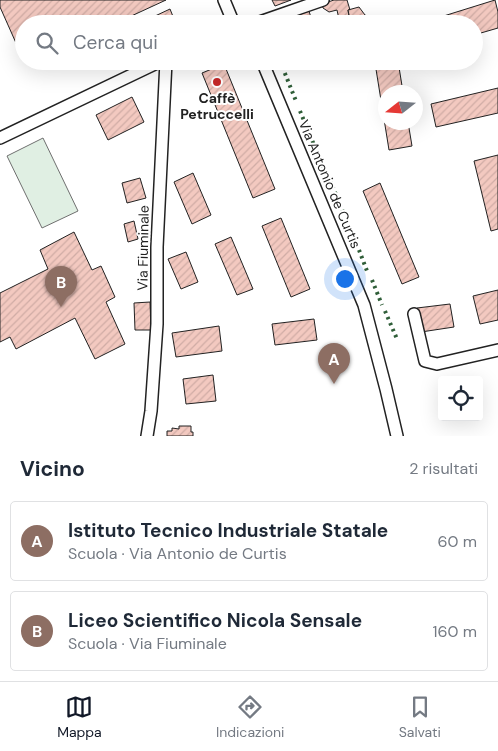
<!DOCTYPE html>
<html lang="it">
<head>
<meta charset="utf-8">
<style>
	:root { --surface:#fff; --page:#f2f2f3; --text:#1f2937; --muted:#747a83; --line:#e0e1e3; --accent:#111827 }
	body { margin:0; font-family:"DM Sans",sans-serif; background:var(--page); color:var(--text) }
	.controls { position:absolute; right:15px; bottom:15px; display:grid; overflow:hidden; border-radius:5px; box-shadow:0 5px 20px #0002 }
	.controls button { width:45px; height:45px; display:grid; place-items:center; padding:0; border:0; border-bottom:1px solid var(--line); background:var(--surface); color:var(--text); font:25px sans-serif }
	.compass { position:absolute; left:378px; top:85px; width:45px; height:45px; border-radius:50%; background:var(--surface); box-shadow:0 5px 20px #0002; rotate:253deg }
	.you { position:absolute; left:344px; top:278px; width:18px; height:18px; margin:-12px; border:4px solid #fff; border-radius:50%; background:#1a73e8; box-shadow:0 0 0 8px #1a73e833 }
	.badge { display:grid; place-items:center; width:32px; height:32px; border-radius:50%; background:var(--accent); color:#fff; font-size:16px; font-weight:700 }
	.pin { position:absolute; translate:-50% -41px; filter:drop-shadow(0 1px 2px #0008) }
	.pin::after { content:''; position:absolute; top:26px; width:18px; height:15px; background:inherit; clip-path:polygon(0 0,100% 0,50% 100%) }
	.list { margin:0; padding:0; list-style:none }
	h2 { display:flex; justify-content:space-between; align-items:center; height:65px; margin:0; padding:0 20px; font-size:21px }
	h2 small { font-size:16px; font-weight:400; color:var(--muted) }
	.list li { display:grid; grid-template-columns:32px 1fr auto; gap:15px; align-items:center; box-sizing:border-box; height:80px; margin:0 10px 10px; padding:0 10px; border:1px solid var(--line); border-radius:5px }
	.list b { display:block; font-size:19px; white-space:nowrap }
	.list p { margin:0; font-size:16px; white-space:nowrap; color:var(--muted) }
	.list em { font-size:16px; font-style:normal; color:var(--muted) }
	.icon { flex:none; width:28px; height:28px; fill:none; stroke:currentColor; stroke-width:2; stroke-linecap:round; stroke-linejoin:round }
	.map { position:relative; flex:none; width:498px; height:436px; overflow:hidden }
	.search { position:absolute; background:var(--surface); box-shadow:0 5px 20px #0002; left:15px; right:15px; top:15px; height:55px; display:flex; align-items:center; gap:12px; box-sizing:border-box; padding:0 18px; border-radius:28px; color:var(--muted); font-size:19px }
	.sheet { height:245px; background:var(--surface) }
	nav { display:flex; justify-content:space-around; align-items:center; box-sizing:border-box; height:70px; border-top:1px solid var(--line); background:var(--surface); font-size:14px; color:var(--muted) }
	nav a { display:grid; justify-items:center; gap:2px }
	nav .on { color:var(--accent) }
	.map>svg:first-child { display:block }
</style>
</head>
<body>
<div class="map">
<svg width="498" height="436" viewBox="0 0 498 436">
	<defs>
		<pattern id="building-hatch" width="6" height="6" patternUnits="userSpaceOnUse" patternTransform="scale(1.25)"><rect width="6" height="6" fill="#f3c9c0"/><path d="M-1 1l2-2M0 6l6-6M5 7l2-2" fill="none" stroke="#d0aca5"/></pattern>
	</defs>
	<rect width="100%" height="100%" fill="#fff"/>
	<path fill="#e0efe3" stroke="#6f6f6f" d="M43 138 78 211 42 228 7 156Z"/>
	<g fill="url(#building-hatch)" stroke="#222">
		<path d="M0 0H166L127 18 130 24H24V61L0 7Z"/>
		<path d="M272 0H291L275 6Z"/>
		<path d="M334 0H347L350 10H348L350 22 340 24 337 10 329 12 323 8 322 4Z"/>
		<path d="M495 0 498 12V28L474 35V24H418Z"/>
		<path d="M359 7 365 15 373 20 384 24H351L348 10Z"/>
		<path d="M170 9 176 24H138Z"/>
		<path d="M309 11 312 21 303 24H279L278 22Z"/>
		<path d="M386 61H398L403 92H386V122H408L412 146 389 150 375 63Z"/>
		<path d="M224 64 275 189 253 198 202 73Z"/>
		<path d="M498 88V113L436 127 431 104Z"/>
		<path d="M132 97 144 122 108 140 96 115Z"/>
		<path d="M498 155V229L491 231 474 161Z"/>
		<path d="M193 173 211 215 192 224 174 182Z"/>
		<path d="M140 178 146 198 127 203 122 183Z"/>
		<path d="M380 183 419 277 402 284 363 191Z"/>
		<path d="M281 218 310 289 291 297 262 226Z"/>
		<path d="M134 221 138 239 128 242 124 224Z"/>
		<path d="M74 232 92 270 101 266 115 297 106 302 125 344 95 359 75 318 16 349 10 337 0 342V293L48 269 40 250Z"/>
		<path d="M231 237 253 289 237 295 215 244Z"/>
		<path d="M186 252 198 282 181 289 168 259Z"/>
		<path d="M498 290V320L480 324 473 296Z"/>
		<path d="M150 302 151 330H135L134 303Z"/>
		<path d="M450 304 454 327 421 332 417 308Z"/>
		<path d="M314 319 317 340 275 345 272 324Z"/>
		<path d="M219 326 222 351 176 357 172 333Z"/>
		<path d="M213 375 216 401 186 404 183 379Z"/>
		<path d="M179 426H191V432H193V436H167V431H172V428L179 429Z"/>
	</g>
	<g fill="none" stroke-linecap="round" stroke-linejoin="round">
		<defs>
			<g id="minor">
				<path d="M224 0 234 24"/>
				<path d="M254 24 323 0"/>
				<path d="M262 61 364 305 386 389 397 436"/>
				<path d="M0 138 161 61"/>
				<path d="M414 314 425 361 437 364 498 350"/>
				<path d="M147 436 151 411 157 324V247L166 61"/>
			</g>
		</defs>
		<use href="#minor" stroke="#222" stroke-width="14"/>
		<use href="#minor" stroke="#fff" stroke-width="11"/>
		<g stroke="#2f5e38" stroke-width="4" stroke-dasharray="2.5 4" stroke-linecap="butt">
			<path d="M280 61 296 101"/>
			<path d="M300 111 326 174"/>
			<path d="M330 180 343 212"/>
			<path d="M347 221 356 242"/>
			<path d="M359 250 367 271"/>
			<path d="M372 280 382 305"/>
			<path d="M385 311 397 339"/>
		</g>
	</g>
	<circle fill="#c62828" stroke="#fff" stroke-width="2" cx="217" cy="82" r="5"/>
	<g text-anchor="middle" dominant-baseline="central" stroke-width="4" stroke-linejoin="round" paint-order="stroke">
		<g font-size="14" font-weight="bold" fill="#222" stroke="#fff">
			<text x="217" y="98">Caffè<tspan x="217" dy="16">Petruccelli</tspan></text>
		</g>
		<g font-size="14" fill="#222" stroke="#fff">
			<text transform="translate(330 184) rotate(67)">Via Antonio de Curtis</text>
			<text transform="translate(143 248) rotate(-89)">Via Fiuminale</text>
		</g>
	</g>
</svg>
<div class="controls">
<button><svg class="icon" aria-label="locate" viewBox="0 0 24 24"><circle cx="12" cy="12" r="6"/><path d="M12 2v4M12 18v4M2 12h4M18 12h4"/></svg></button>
</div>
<svg class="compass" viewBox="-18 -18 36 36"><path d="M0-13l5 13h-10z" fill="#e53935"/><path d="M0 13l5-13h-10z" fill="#747a83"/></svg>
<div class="you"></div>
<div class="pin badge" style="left:334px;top:384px;background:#8d6e63">A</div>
<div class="pin badge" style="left:61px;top:307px;background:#8d6e63">B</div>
<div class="search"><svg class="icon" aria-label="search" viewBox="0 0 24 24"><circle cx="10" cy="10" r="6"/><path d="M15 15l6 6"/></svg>Cerca qui</div>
</div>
<section class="sheet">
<h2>Vicino<small>2 risultati</small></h2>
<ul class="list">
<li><span class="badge" style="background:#8d6e63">A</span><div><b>Istituto Tecnico Industriale Statale</b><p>Scuola · Via Antonio de Curtis</p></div><em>60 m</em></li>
<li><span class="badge" style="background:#8d6e63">B</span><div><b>Liceo Scientifico Nicola Sensale</b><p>Scuola · Via Fiuminale</p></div><em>160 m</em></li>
</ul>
</section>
<nav>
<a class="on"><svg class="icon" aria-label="map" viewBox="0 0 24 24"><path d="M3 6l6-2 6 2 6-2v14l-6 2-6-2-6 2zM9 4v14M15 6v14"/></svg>Mappa</a>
<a><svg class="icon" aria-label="directions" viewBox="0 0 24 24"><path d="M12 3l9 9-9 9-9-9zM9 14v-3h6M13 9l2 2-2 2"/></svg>Indicazioni</a>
<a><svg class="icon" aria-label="saved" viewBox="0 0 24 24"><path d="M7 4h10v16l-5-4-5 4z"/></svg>Salvati</a>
</nav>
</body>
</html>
